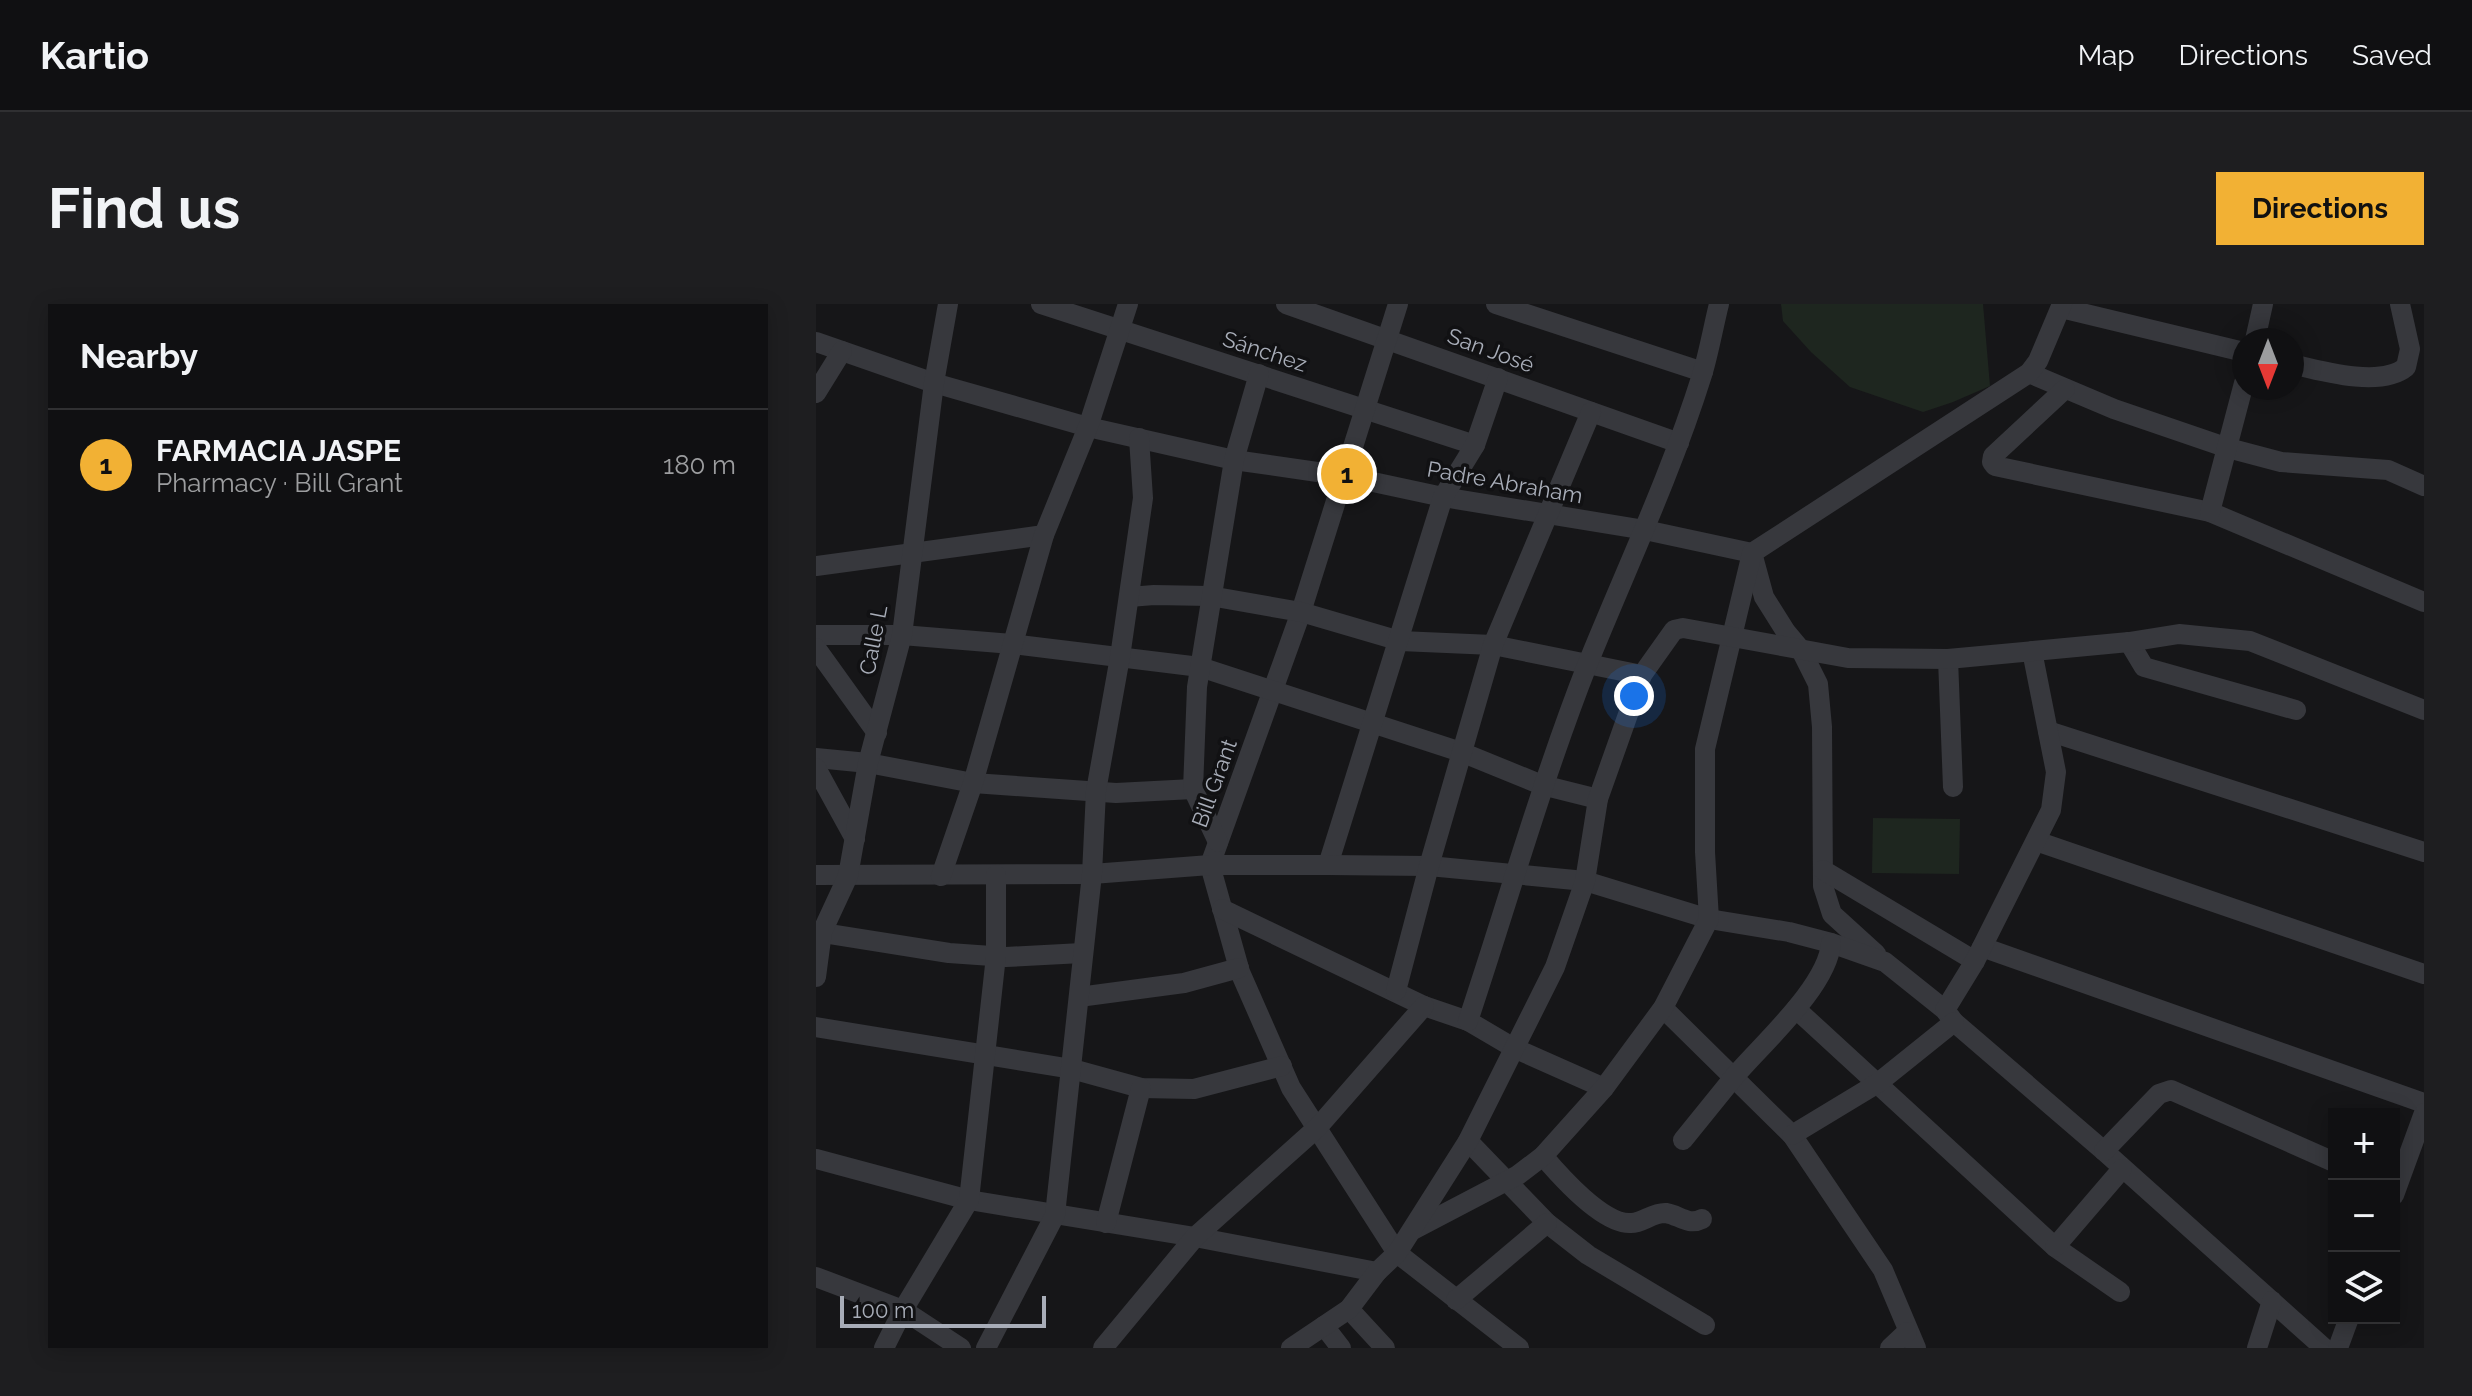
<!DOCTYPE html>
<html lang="en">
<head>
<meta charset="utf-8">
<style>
	:root { --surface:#101012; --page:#1e1e20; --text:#f1f3f6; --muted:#9c9d9f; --line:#303032; --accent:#f2b134 }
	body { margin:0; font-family:Raleway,sans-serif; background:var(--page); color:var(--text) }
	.controls { position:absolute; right:24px; bottom:24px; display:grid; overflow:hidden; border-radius:0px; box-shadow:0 4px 20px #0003 }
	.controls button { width:72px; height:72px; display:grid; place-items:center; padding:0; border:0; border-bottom:2px solid var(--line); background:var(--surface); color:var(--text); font:40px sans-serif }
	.compass { position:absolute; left:1416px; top:24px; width:72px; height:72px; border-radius:50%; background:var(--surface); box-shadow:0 4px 20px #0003; rotate:180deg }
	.scale { position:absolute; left:24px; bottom:20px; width:206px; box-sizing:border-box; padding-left:8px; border:4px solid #a8adb8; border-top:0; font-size:22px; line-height:28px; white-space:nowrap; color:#a8adb8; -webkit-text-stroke:6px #111113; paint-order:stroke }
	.you { position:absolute; left:818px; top:392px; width:28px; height:28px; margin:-20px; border:6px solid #fff; border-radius:50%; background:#1a73e8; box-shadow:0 0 0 12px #1a73e833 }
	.badge { display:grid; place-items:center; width:52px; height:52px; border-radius:50%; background:var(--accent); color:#111; font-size:26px; font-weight:700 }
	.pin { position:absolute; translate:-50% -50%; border:4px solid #fff; box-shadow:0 2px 8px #0006 }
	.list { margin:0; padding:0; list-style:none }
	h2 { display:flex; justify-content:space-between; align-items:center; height:104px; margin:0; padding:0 32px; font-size:34px }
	h2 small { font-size:26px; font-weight:400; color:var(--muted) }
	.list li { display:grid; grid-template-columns:52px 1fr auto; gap:24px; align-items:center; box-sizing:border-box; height:112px; padding:0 32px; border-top:2px solid var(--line) }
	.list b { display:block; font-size:30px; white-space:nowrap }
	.list p { margin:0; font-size:26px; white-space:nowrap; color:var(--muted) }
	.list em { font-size:26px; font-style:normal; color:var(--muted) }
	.icon { flex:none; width:44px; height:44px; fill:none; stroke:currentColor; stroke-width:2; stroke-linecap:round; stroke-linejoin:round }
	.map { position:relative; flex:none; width:1608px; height:1044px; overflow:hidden; border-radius:0px }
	header { display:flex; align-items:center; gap:48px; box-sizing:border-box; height:112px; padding:0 40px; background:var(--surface); border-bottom:2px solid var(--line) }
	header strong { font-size:38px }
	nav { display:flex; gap:44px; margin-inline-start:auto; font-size:28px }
	.intro { display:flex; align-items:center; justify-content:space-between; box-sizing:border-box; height:192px; padding:0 48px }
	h1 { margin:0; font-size:56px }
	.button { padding:20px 36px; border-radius:0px; background:var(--accent); color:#111; font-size:28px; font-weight:700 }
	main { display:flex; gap:48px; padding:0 48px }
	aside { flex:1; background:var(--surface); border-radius:0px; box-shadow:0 4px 20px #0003 }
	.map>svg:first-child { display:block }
</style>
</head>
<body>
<header>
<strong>Kartio</strong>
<nav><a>Map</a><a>Directions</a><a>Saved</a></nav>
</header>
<div class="intro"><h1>Find us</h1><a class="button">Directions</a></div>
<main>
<aside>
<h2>Nearby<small></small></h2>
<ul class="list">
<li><span class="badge">1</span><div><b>FARMACIA JASPE</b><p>Pharmacy · Bill Grant</p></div><em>180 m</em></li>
</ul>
</aside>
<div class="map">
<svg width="1608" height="1044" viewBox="0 0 1608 1044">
	<rect width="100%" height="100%" fill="#161618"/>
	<g fill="#1e261f">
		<path d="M965 0H1167L1174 82 1137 98 1107 108 1034 83 995 48 967 17Z"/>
		<path d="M1057 514 1144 515 1143 570 1056 569Z"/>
	</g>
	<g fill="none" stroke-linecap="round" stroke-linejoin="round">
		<g stroke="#37383d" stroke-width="20">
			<path d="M225 0 659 141"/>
			<path d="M470 0 863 139"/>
			<path d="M582 0 485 308 394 561 424 668 475 784 581 949 703 1044"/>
			<path d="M680 0 887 68"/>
			<path d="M1245 4 1428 48"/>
			<path d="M1439 36 1447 0"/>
			<path d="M0 38 118 79 272 123 418 156 529 172 627 193 829 226 936 249 948 293 970 328 985 346 1002 380 1006 423 1007 582 1016 610 1060 650"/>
			<path d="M1476 60C1505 67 1565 84 1590 63L1594 45 1584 0"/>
			<path d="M1213 69 1298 105 1412 144 1465 158 1572 166 1608 182"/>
			<path d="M1249 85 1177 152 1176 158 1179 162 1394 208 1608 298"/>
			<path d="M0 89 26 47"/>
			<path d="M1394 208 1428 79"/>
			<path d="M0 262 228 231"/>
			<path d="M313 293 338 291 394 292 485 308 584 337 677 341 826 371"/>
			<path d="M0 331H86L196 340 384 363 645 448 726 481 782 495"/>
			<path d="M1313 338 1328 363 1480 406"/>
			<path d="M0 344 61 429"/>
			<path d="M1132 355 1137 483"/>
			<path d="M1232 427 1608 548"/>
			<path d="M0 454 52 459 157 479 300 489 377 485"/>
			<path d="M0 464 39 535"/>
			<path d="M1220 537 1608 670"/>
			<path d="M402 538 377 485 381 383 418 156 443 70"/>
			<path d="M512 561 627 193 659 141 682 74"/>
			<path d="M1007 566 1159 657"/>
			<path d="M0 571 276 570 394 561H512L613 562 769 577 893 615 973 628 1015 639 1069 658 1129 706 1138 718 1288 847 1508 1044"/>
			<path d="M125 572 157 479 228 231 272 123 312 0"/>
			<path d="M406 605 608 702 652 717 698 744 788 784"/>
			<path d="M0 628 133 649 190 653 266 649"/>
			<path d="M1166 643 1608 799"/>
			<path d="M0 673 6 628 32 572 52 459 86 331 118 79 132 0"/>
			<path d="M580 687 613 562 677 341 775 108"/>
			<path d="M263 693 368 679 423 664"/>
			<path d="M847 704 976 831 1067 966 1100 1044"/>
			<path d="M980 705 1239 943 1304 988"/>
			<path d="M1129 706 1159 657 1235 506 1240 468 1216 347"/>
			<path d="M652 717C692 597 726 476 772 359 811 263 855 170 886 71 893 48 897 24 903 0"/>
			<path d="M0 723 256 765 325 784 378 785 466 762"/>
			<path d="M976 831 1062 779 1138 718"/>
			<path d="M867 836C884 815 901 794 918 773 946 740 1012 682 1015 639"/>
			<path d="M652 837 731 919 772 951 889 1021"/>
			<path d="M1288 847 1343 790 1355 786 1518 858"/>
			<path d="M727 852C744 872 787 921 815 919 827 919 837 908 850 909 863 911 872 922 886 915"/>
			<path d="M0 855 153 896 379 933 561 968"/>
			<path d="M1578 891 1608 809"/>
			<path d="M290 919 325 784"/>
			<path d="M597 926 702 871 727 852 788 784 847 704 893 615 889 548V445L936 249 1213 69 1222 57 1246 0"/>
			<path d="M1239 943 1306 865"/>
			<path d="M0 973 87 1006 145 1044"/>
			<path d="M640 996 731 919"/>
			<path d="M533 1005 569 1044"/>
			<path d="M508 1022 525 1044"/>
			<path d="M68 1044 87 1006 153 896 180 652V571"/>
			<path d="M170 1044 239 911 276 570 280 487 304 353 327 194 323 134"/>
			<path d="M287 1044 379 933 502 823 608 702"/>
			<path d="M475 1044 533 1005 561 968 581 949 652 837 739 663 769 577 782 495 826 371 858 326 867 324 1032 354 1132 355 1313 338 1363 330 1434 337 1608 406"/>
			<path d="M1074 1044 1091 1028"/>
			<path d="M1441 1044 1456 997"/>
			<path d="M1522 1044 1533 1014"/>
		</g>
	</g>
	<g text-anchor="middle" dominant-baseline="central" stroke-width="7" stroke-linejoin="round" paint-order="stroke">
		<g font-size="22" fill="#a8adb8" stroke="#111113">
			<text transform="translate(675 46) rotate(20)">San José</text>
			<text transform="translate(449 47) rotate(18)">Sánchez</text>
			<text transform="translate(689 178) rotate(10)">Padre Abraham</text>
			<text transform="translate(57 336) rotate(-79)">Calle L</text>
			<text transform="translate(398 479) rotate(-70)">Bill Grant</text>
		</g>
	</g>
</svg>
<div class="controls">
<button>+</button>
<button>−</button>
<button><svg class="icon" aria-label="layers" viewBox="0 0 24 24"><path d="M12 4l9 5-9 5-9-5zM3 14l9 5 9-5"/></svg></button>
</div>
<svg class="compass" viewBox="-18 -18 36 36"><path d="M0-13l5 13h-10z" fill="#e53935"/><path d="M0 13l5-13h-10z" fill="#9c9d9f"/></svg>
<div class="scale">100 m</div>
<div class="you"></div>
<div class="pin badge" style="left:531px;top:170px">1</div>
</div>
</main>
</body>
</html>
